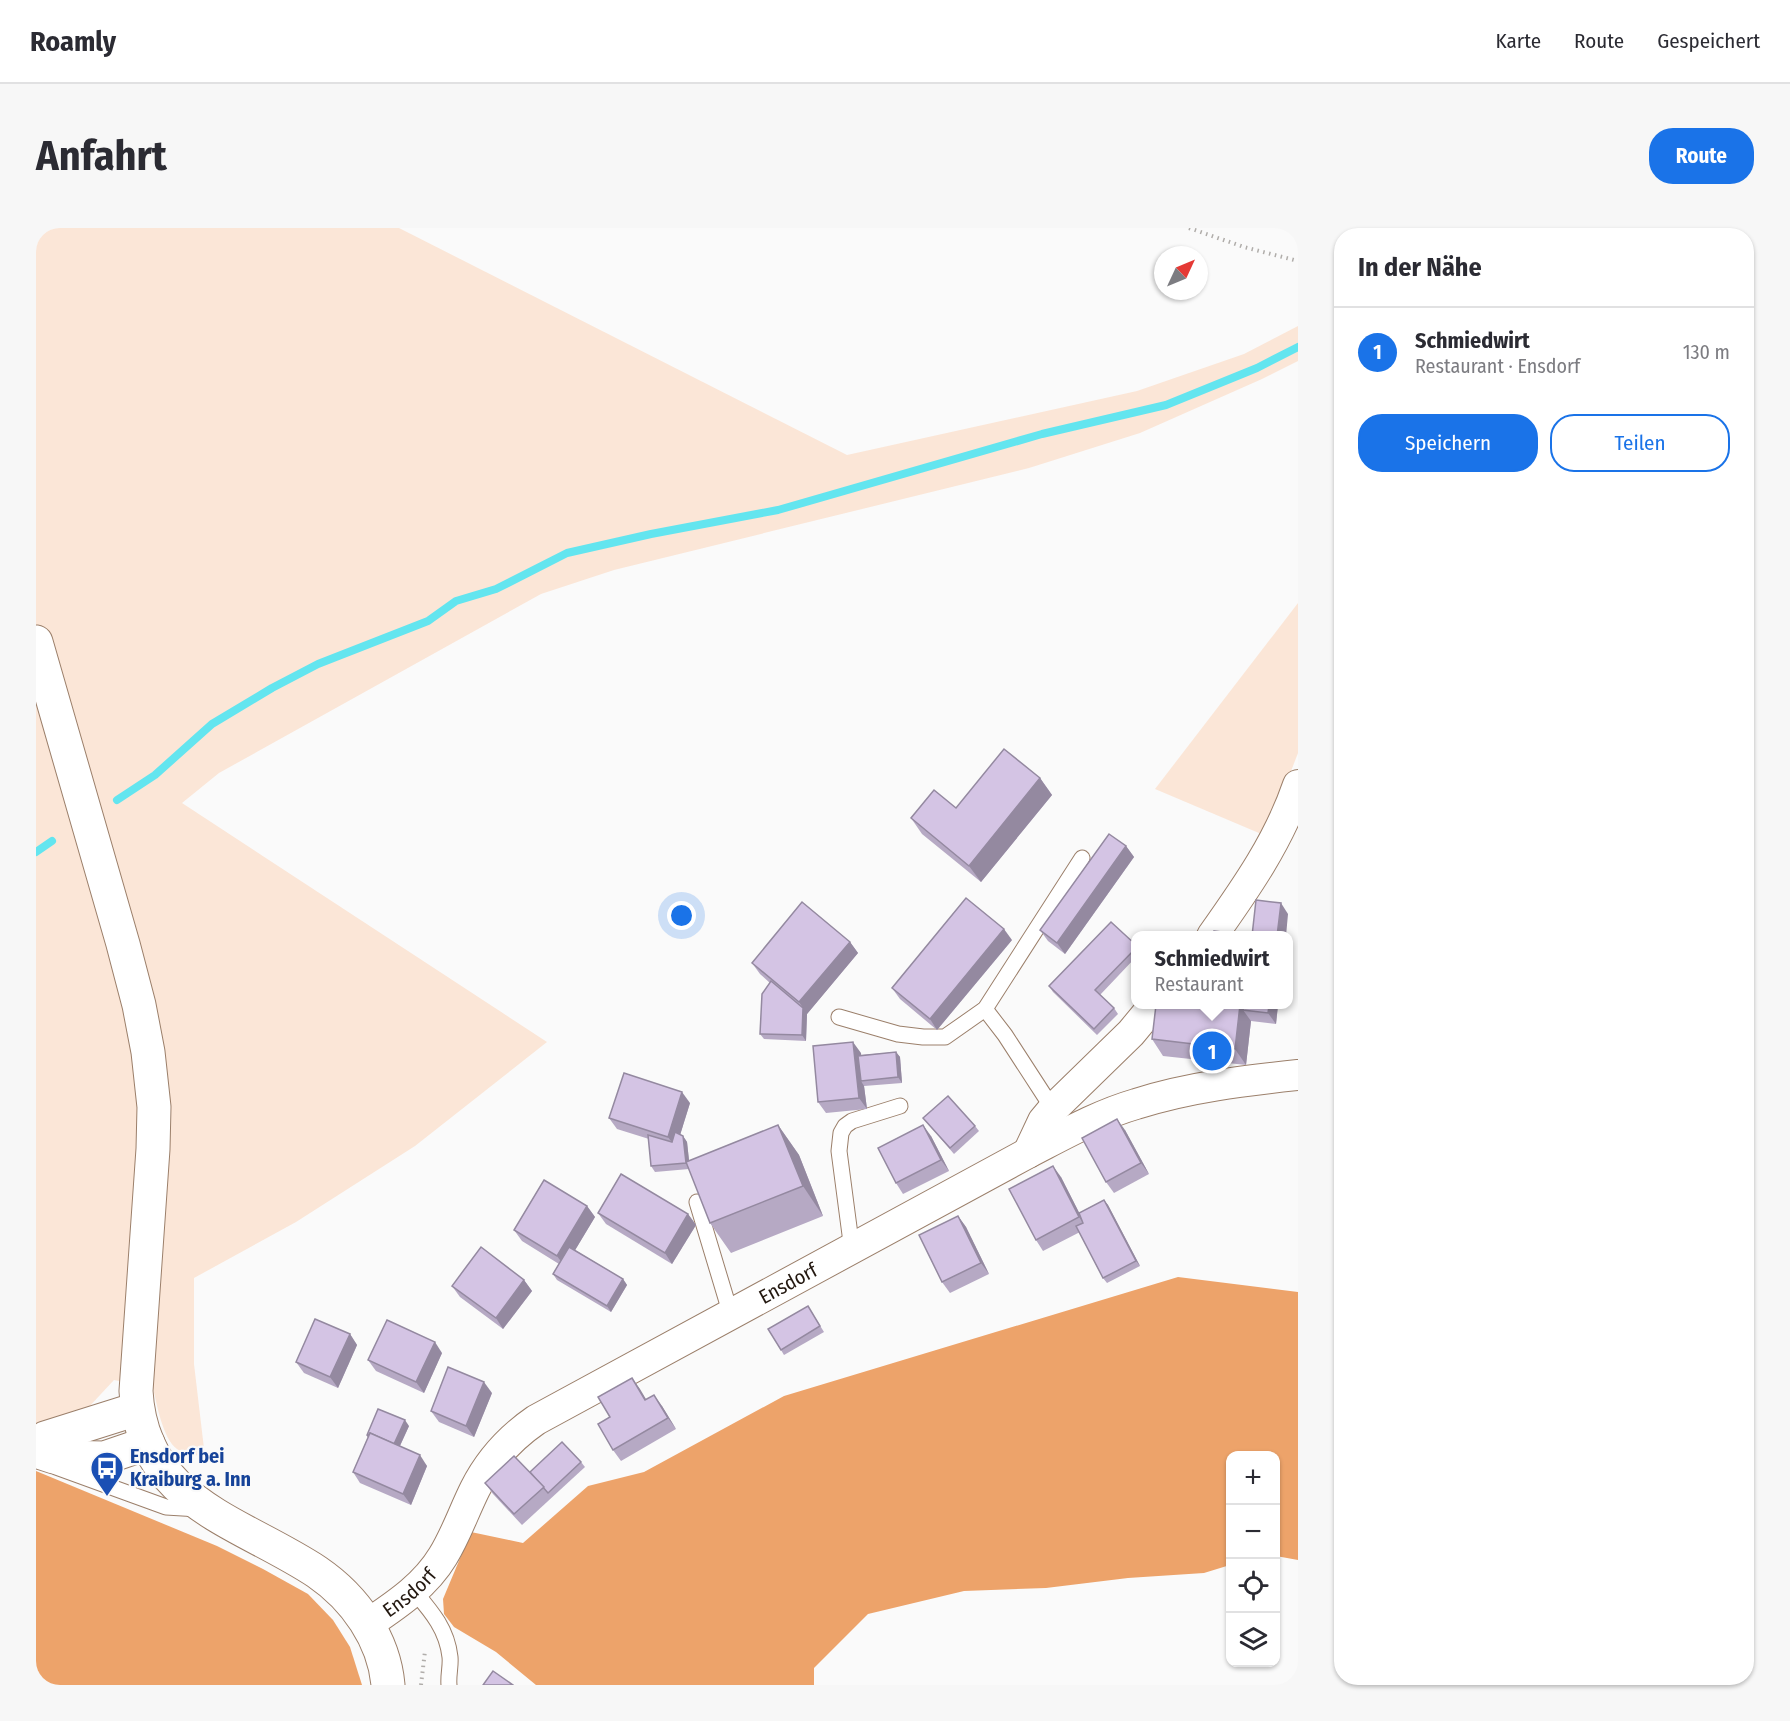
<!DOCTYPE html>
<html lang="de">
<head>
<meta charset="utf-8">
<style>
	:root { --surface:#fff; --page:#f7f7f7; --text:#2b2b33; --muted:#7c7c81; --line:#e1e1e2; --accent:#1a73e8 }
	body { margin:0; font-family:"Fira Sans Condensed",sans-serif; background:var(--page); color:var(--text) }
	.controls { position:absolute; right:18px; bottom:18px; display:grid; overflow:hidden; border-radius:12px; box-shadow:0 2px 4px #0004 }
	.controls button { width:54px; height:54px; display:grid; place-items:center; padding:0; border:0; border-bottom:2px solid var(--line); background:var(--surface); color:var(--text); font:30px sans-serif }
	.compass { position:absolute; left:1118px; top:18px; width:54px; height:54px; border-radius:50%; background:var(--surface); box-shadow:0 2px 4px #0004; rotate:46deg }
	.you { position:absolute; left:646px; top:688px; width:21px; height:21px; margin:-15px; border:4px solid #fff; border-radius:50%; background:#1a73e8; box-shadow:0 0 0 9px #1a73e833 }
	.badge { display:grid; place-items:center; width:39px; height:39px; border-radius:50%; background:var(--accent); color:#fff; font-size:20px; font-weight:700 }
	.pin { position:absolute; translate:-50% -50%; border:3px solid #fff; box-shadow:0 2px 6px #0006 }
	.popup { position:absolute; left:1095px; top:703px; width:162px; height:78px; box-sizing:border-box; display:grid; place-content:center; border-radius:12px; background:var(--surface); filter:drop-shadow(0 2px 4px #0005); font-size:20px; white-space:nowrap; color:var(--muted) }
	.popup b { font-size:22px; color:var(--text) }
	.popup::after { content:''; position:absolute; left:50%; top:100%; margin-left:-12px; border:12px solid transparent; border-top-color:var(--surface) }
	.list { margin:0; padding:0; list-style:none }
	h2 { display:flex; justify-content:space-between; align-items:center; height:78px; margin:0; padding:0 24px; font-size:26px }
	h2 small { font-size:20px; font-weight:400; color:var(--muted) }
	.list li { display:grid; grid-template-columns:39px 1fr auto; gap:18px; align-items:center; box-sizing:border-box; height:90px; padding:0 24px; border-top:2px solid var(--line) }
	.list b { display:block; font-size:22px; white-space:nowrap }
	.list p { margin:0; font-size:20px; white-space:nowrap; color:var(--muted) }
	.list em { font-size:20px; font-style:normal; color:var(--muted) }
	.actions { display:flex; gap:12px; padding:18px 24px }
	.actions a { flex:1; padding:14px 0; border:2px solid var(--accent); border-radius:24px; text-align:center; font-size:21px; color:var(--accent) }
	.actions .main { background:var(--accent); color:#fff }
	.icon { flex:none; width:33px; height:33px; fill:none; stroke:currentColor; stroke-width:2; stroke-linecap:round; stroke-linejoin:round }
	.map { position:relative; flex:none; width:1262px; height:1457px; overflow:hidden; border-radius:24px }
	header { display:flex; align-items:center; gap:36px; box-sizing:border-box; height:84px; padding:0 30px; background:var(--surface); border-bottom:2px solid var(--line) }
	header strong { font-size:28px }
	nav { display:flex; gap:33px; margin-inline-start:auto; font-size:21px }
	.intro { display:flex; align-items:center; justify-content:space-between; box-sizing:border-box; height:144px; padding:0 36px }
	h1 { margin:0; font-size:42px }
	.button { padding:15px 27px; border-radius:24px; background:var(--accent); color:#fff; font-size:21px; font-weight:700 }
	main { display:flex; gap:36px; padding:0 36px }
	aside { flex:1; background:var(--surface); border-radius:24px; box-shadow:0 2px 4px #0004 }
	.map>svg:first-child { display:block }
</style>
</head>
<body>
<header>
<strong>Roamly</strong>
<nav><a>Karte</a><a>Route</a><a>Gespeichert</a></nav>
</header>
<div class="intro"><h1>Anfahrt</h1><a class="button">Route</a></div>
<main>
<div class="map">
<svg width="1262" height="1457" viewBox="0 0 1262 1457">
	<rect width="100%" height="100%" fill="#fafafa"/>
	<g fill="#fbe6d7">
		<path d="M0 0H363L811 227 1101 163 1208 126 1262 98V133L1226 151 1104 205 993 240 578 342 505 366 183 545 146 575 511 814 379 918 260 994 158 1050V1136L169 1229C160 1227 148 1226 141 1221 127 1211 121 1177 117 1160L78 1152 51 1181 0 1197Z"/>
		<path d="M1262 375V525L1230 608 1119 561Z"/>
	</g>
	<g fill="#eda36a">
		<path d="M1142 1049 1262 1064V1332L1240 1328V1228H1194V1337L1168 1345 1092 1350 1010 1360 928 1363 832 1386 778 1440V1457H500L460 1424 418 1399 408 1386 407 1371 435 1304 487 1315 552 1258 608 1244 748 1168Z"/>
		<path d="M0 1243 181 1318 227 1341 272 1366 297 1392 314 1419 326 1457H0Z"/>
	</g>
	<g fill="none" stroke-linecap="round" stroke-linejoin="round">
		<g stroke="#63e5ef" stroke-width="8">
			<path d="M81 572 119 547 176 496 236 460 282 436 392 393 420 373 460 361 531 325 615 306 742 282 1006 206 1130 177 1221 140 1262 119"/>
			<path d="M0 624 16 613"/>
		</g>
		<defs>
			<g id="lane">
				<path d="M949 781 969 807 1017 881"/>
				<path d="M803 789 862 806 887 809H909L949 781 1046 630"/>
				<path d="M661 974 695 1087"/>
				<path d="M816 1022 803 923 805 905 809 898 816 893 864 878"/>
				<path d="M20 1239 130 1279 163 1281"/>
				<path d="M378 1363C395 1383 411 1401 414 1429 415 1438 412 1447 413 1457"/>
			</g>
			<g id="street">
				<path d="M1176 708C1210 660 1243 613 1262 557"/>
				<path d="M992 925 1007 893 1017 881 1095 805 1119 776"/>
				<path id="s1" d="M332 1396C360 1377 389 1358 407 1328 420 1307 428 1283 439 1261 453 1233 474 1210 500 1192L992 925C1027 907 1062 887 1100 876 1153 859 1207 853 1262 847"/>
			</g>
			<g id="secondary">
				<path d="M0 414 87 716 103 777 112 824 118 879 117 921 100 1163C106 1275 204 1293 281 1344 319 1370 348 1411 352 1457"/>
				<path d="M0 1216 9 1210 101 1181"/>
				<path d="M0 1223 18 1229 68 1230 112 1215"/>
			</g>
		</defs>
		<use href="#lane" stroke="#9b7f6a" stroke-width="17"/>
		<use href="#street" stroke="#9b7f6a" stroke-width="32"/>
		<use href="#secondary" stroke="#9b7f6a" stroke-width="35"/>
		<g stroke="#b0adaa" stroke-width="4" stroke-dasharray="1.5 4.5" stroke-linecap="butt">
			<path d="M1153 0 1208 19 1262 33"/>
			<path d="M385 1457 389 1423"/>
		</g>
		<use href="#lane" stroke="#fff" stroke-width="15"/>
		<use href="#street" stroke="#fff" stroke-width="30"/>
		<use href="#secondary" stroke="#fff" stroke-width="33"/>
	</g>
	<g fill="#b6a9c4">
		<path d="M1004 550 1016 567 945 654 886 606 875 590 920 580Z"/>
		<path d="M1090 618 1098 629 1029 726 1012 713 1004 702Z"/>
		<path d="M976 712 901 802 864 771 856 760Z"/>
		<path d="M814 714 822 725 771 786 770 813 728 811 724 806 734 755 724 746 716 735Z"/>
		<path d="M1100 717V729L1064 767 1078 780 1082 786 1061 807 1017 764 1013 758Z"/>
		<path d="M1120 777H1242L1240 796 1215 793 1210 837 1127 828 1116 811Z"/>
		<path d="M860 824 864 829 866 855 828 858 831 881 790 885 782 874 825 825V827Z"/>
		<path d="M654 875 644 907 647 908 651 914 653 933 742 897 763 927 787 988 695 1025 674 995 653 941 619 944 615 938 613 911 581 901 573 890Z"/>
		<path d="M887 890 939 898 943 903 918 926Z"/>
		<path d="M1089 902 1113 946 1078 965 1070 954Z"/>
		<path d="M895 908 913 943 867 966 860 955Z"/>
		<path d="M1025 949 1043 985 1068 972 1072 977 1104 1038 1071 1055 1067 1050 1044 1004 1007 1023 1000 1012Z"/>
		<path d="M551 978 559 989 539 1022 587 1051 591 1057 575 1084 521 1052 517 1046 523 1036 486 1013 478 1002Z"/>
		<path d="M562 985 652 986 660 997 636 1036 570 996Z"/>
		<path d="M922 988 930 999 953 1046 914 1065 906 1054Z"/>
		<path d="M488 1052 496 1063 467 1101 424 1069 416 1058Z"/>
		<path d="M775 1083 788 1104 748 1127 745 1122Z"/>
		<path d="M314 1106 321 1117 302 1160 268 1145 260 1134Z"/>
		<path d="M406 1125 388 1165 340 1143 332 1132Z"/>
		<path d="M596 1150 610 1172 626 1178 640 1201 585 1233 577 1222 574 1189Z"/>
		<path d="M456 1165 438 1209 403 1194 395 1183Z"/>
		<path d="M373 1198 364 1218 391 1238 375 1277 324 1255 317 1244 332 1209 331 1207Z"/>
		<path d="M545 1234 549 1239 486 1297 457 1266 449 1255 494 1244Z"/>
	</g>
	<g fill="#9489a0">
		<path d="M1004 550 1016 567 945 654 933 638Z"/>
		<path d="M1090 618 1098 629 1029 726 1021 715Z"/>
		<path d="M1245 675 1252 686 1250 708H1241Z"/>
		<path d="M968 701 976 712 901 802 894 791Z"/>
		<path d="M814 714 822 725 771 786 770 813 766 807 767 780 763 774Z"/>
		<path d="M1204 777H1217L1207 782 1215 793 1210 837 1199 821Z"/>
		<path d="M1233 777H1242L1240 796 1232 785Z"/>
		<path d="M817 814 825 825 828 852 825 853 828 858 831 881 823 870Z"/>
		<path d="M860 824 864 829 866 855 862 849Z"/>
		<path d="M646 864 654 875 640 920 632 909Z"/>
		<path d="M1081 891 1089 902 1113 946 1105 935Z"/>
		<path d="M742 897 763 927 787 988 767 958Z"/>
		<path d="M887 897 895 908 913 943 905 932Z"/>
		<path d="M647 908 651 914 654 941 650 935Z"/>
		<path d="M1017 938 1025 949 1051 1000 1043 989Z"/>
		<path d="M1068 972 1072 977 1104 1038 1100 1033Z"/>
		<path d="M551 978 559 989 529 1039 521 1028Z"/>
		<path d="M652 986 660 997 636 1036 629 1025Z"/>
		<path d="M922 988 930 999 953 1046 945 1035Z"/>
		<path d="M587 1051 591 1057 575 1084 571 1078Z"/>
		<path d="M488 1052 496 1063 467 1101 460 1090Z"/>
		<path d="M314 1106 321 1117 302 1160 294 1149Z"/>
		<path d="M399 1114 406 1125 388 1165 380 1154Z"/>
		<path d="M596 1150 604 1161 617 1183 609 1172Z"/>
		<path d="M448 1154 456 1165 438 1209 430 1198Z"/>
		<path d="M618 1167 626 1178 640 1201 632 1190Z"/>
		<path d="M369 1192 373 1198 361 1224 357 1219Z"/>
		<path d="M384 1227 391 1238 375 1277 367 1266Z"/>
	</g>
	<g fill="#d4c4e4" stroke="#9489a0" stroke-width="1.5">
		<path d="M968 521 1004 550 933 638 875 590 898 562 920 580Z"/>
		<path d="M1073 606 1090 618 1021 715 1004 702Z"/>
		<path d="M930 670 968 701 894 791 856 760Z"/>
		<path d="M1220 672 1245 675 1241 708H1216Z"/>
		<path d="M766 674 814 714 763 774 716 735Z"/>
		<path d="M1075 694 1100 717V720L1059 762 1078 780 1058 801 1013 758Z"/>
		<path d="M1178 703 1211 707 1178 708Z"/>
		<path d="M735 753 767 780 766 807 724 806 726 766Z"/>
		<path d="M1120 777H1204L1199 821 1116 811Z"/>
		<path d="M1208 777H1233L1232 785 1207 782Z"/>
		<path d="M817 814 823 870 782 874 777 818Z"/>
		<path d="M860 824 862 849 825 853 822 828Z"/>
		<path d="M588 845 646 864 632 909 573 890Z"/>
		<path d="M912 868 939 898 914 920 887 890Z"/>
		<path d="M1081 891 1105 935 1070 954 1046 910Z"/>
		<path d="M742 897 767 958 674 995 650 934Z"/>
		<path d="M887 897 905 932 860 955 842 920Z"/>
		<path d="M639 904 647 908 650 935 615 938 612 907 636 914Z"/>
		<path d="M1017 938 1043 989 1000 1012 973 961Z"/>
		<path d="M585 946 652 986 629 1025 562 985Z"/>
		<path d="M508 952 551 978 521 1028 478 1002Z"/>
		<path d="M1068 972 1100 1033 1067 1050 1040 998 1047 995 1043 985Z"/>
		<path d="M922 988 945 1035 906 1054 883 1007Z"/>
		<path d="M445 1019 488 1052 460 1090 416 1058Z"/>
		<path d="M533 1019 587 1051 571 1078 517 1046Z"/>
		<path d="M772 1078 784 1098 745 1122 732 1101Z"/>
		<path d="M279 1091 314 1106 294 1149 260 1134Z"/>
		<path d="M351 1092 399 1114 380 1154 332 1132Z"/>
		<path d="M412 1139 448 1154 430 1198 395 1183Z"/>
		<path d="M596 1150 609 1172 618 1167 632 1190 577 1222 562 1196 574 1189 562 1169Z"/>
		<path d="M342 1181 369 1192 358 1216 334 1205 332 1208 331 1207Z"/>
		<path d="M334 1205 384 1227 367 1266 317 1244Z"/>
		<path d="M526 1214 545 1234 512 1265 494 1244Z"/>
		<path d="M478 1228 508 1259 478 1286 449 1255Z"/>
		<path d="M457 1443 477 1457H447Z"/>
	</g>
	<defs>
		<symbol id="bus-pin" viewBox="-11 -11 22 30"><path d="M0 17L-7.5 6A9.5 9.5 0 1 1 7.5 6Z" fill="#1a4fb4" stroke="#fafafa"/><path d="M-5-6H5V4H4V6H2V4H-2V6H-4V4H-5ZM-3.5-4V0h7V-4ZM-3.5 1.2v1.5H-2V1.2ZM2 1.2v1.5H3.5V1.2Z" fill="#fff"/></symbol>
	</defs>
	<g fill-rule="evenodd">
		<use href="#bus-pin" x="52" y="1221" width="38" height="52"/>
	</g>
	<g text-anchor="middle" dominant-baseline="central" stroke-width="4.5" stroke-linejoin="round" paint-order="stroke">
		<g font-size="20" fill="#231810" stroke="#fafafa">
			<text stroke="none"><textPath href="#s1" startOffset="556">Ensdorf</textPath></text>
			<text stroke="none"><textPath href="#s1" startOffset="52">Ensdorf</textPath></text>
		</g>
		<g font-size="20" font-weight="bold" fill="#164399" stroke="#fafafa" text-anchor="start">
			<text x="94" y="1228">Ensdorf bei<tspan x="94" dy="23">Kraiburg a. Inn</tspan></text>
		</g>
	</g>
</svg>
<div class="controls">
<button>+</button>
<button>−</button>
<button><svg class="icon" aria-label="locate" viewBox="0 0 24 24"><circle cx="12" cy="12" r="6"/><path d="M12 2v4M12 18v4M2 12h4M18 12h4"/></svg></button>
<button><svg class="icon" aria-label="layers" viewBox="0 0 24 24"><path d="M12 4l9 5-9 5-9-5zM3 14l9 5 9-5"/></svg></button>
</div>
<svg class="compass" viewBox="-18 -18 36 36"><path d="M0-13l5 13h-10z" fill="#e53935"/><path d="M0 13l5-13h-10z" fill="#7c7c81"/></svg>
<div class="you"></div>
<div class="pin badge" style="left:1176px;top:823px">1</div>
<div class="popup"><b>Schmiedwirt</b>Restaurant</div>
</div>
<aside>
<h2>In der Nähe<small></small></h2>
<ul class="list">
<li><span class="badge">1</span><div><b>Schmiedwirt</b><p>Restaurant · Ensdorf</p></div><em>130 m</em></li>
</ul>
<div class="actions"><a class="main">Speichern</a><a>Teilen</a></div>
</aside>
</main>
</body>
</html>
